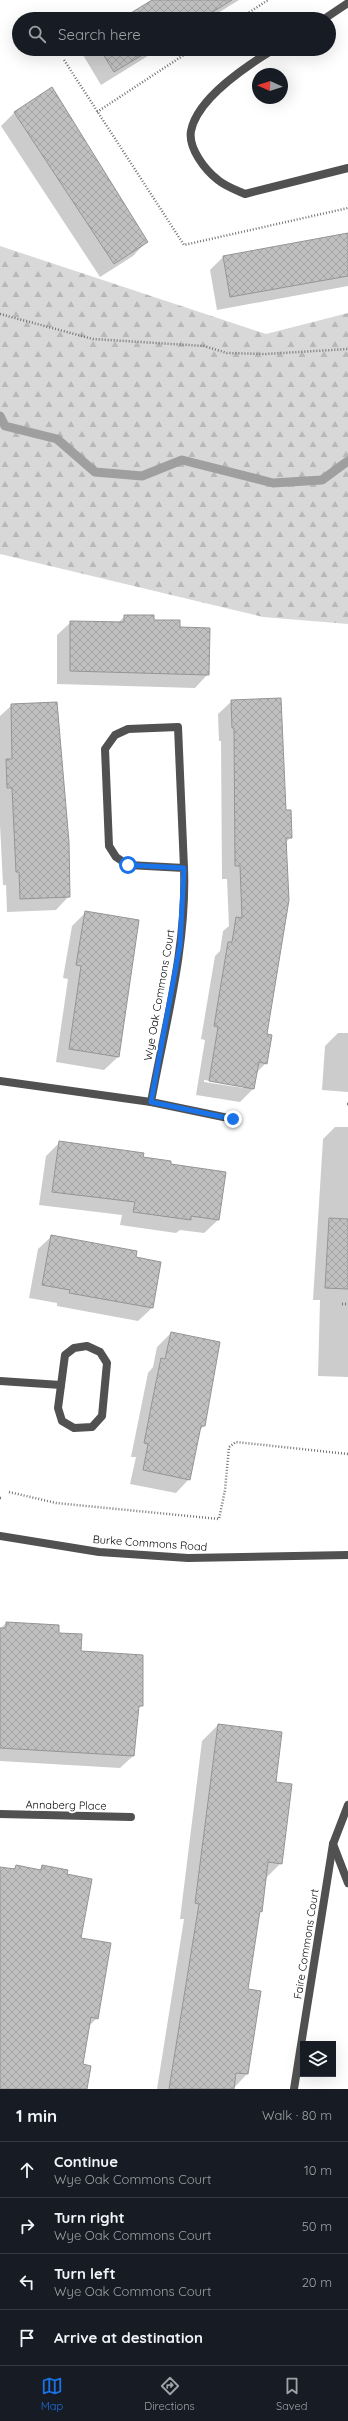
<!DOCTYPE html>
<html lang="en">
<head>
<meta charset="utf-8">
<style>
	:root { --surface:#171b24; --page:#20242c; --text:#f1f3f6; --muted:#9ea1a6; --line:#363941; --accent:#1a73e8 }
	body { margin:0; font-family:Quicksand,sans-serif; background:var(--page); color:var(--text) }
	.controls { position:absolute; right:12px; bottom:12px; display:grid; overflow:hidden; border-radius:0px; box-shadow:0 4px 16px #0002 }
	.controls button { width:36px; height:36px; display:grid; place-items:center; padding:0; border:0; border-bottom:1px solid var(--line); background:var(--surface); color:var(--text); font:20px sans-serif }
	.compass { position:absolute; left:252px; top:68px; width:36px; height:36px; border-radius:50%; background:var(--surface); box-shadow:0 4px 16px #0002; rotate:273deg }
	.stop { position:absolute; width:12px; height:12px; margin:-9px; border:3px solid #1a73e8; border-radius:50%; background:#fff }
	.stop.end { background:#1a73e8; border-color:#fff; box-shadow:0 1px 4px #0008 }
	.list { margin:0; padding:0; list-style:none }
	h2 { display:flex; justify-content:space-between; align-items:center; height:52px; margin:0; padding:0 16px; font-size:17px }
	h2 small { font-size:13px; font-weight:400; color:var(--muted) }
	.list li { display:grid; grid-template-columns:26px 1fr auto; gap:12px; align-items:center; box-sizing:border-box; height:56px; padding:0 16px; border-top:1px solid var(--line) }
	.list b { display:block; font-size:15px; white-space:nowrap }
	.list p { margin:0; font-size:13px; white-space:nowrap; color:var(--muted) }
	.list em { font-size:13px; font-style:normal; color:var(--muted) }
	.icon { flex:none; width:22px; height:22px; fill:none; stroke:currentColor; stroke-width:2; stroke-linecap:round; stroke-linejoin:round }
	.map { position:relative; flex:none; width:348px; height:2089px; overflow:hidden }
	.search { position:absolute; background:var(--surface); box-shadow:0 4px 16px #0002; left:12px; right:12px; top:12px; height:44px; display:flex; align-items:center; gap:10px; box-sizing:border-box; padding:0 14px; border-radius:22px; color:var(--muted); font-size:15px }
	.sheet { height:276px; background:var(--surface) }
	nav { display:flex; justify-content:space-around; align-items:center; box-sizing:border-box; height:56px; border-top:1px solid var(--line); background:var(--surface); font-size:11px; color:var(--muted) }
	nav a { display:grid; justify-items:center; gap:2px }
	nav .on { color:var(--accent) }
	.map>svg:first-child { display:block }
</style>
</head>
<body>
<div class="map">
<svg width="348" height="2089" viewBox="0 0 348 2089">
	<defs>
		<pattern id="forest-firs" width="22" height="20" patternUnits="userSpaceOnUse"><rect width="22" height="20" fill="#d8d8d8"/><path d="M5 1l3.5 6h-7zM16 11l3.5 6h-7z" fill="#b8b8b8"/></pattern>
		<pattern id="building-cross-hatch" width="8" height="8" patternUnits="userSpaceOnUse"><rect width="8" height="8" fill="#c0c0c0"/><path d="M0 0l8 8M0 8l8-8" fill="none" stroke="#a3a3a3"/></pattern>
	</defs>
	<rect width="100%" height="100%" fill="#fff"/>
	<path fill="url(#forest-firs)" d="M0 246 266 334 348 313V624L263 617 0 554Z"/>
	<g fill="#0003" fill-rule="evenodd">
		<path d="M154 0H239L208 19H123Z"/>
		<path d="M81 49H159L101 85 80 50Z"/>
		<path d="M52 89 146 242 133 256 100 277 1 126 14 113Z"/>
		<path d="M348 234V286L217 310 210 270 223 257Z"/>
		<path d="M125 616 179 628 208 674 195 688 57 684V635L71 622 118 623Z"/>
		<path d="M232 701 285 811 291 837 285 843 266 1035V1063L256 1073 254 1088 240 1102 196 1095 205 1040 201 1039 215 956 220 951 223 931 229 926 227 879H222L221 741H219L218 714ZM204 1080 244 1086V1088L204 1082Z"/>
		<path d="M12 705 69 896 56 910 7 912 6 885H3L0 825V716Z"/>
		<path d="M86 912 137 921 118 1057 104 1070 56 1062 68 979 63 978 72 926Z"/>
		<path d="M338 1033H348V1092L322 1090 325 1046Z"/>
		<path d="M335 1127H348V1377L318 1376 320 1300H313L323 1139Z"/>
		<path d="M60 1142 170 1165 218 1220 204 1233 180 1230 176 1233 120 1225 122 1215 39 1205 46 1156Z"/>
		<path d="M52 1236 135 1258 152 1308 138 1321 57 1306V1303L29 1298 38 1249Z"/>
		<path d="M171 1333 204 1426 200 1430 189 1479 176 1493 130 1484 136 1457H131L148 1373 153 1367 157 1347Z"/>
		<path d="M6 1623 57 1634 142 1705 138 1709 133 1756 120 1768 0 1761V1629Z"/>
		<path d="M218 1725 274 1783 281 1863 265 1879 247 1990 260 1992 247 2074 233 2089H157L184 1919H180L202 1741Z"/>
		<path d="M16 1866 39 1870 43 1866 66 1875 97 2018 88 2027 82 2065 86 2089H0V1868L12 1870Z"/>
	</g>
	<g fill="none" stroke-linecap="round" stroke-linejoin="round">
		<path stroke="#9f9f9f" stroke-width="9" d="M0 416 5 426 57 439 95 472 142 476 182 460 273 483 322 480 348 461"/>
	</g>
	<g fill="url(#building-cross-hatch)" stroke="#959595">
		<path d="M152 0H232L201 19H121Z"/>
		<path d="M100 49H152L114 72Z"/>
		<path d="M52 87 148 242 114 264 14 112Z"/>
		<path d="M348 233V276L230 297 223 256Z"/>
		<path d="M124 615H154V620H180V627L210 628 209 675 70 671V621L124 622Z"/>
		<path d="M281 698 286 810H291L292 838H286L289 900 267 1034 272 1035 267 1064 259 1062 254 1089 209 1081 218 1027 214 1026 228 942H232L236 917 242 918 240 866H235L234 728H232L231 700Z"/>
		<path d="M57 702 69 842 70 897 20 899 19 872H16L12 788H7L6 759H12L11 704Z"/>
		<path d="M85 911 139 920 119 1057 69 1049 81 966 76 965Z"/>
		<path d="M59 1141 144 1153 143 1157 171 1161V1164L226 1172 219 1220 191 1216V1220L133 1212 135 1202 52 1192Z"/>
		<path d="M329 1218 348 1219V1289L325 1288Z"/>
		<path d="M51 1235 137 1251 136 1257 161 1262 153 1308 69 1293 70 1290 42 1285Z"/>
		<path d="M171 1332 220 1342 205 1426H201L190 1480 143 1470 148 1444 144 1443 155 1387 161 1358 165 1359Z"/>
		<path d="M6 1622 59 1625V1633L82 1634 81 1651 143 1655V1706H139L134 1756 0 1748V1628H6Z"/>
		<path d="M218 1724 282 1732 276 1782 292 1784 282 1864 268 1862 262 1912 260 1911 248 1989 261 1991 248 2074 236 2073 234 2089H169L199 1904 195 1903Z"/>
		<path d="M16 1865 41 1870 42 1865 68 1870 67 1874 92 1879 81 1938 111 1943 98 2019 91 2017 83 2064 91 2066 87 2089H0V1867L15 1869Z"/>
	</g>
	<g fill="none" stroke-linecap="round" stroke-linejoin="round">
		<g stroke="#737373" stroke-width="2.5" stroke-dasharray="1 2" stroke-linecap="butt">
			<path d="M239 19 268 0"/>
			<path d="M64 60 184 245 348 208"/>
			<path d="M97 112 193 49"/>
			<path d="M0 314 93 339 204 346 227 353 266 354 348 349"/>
			<path d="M347 1104H348"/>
			<path d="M342 1304H348"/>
			<path d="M9 1492 56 1503 219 1519 225 1490 229 1447 236 1442 348 1454"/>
			<path d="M0 1498H1"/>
		</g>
		<path stroke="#515151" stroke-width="8" d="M333 1844 348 1883"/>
		<g stroke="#515151" stroke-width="8">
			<path d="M324 19 348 3"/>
			<path d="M274 49C248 65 197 98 191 131 188 148 205 170 218 180 225 186 236 190 245 194L348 168"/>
			<path d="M184 868 128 865 116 857 109 846 105 749 115 735 128 729 178 727 184 868C187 947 165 1025 151 1102L233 1119"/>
			<path d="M0 1081 151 1102"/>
			<path d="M87 1346 100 1352 107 1363 102 1416 92 1427 74 1428 62 1421 58 1408 65 1355 74 1348Z"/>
			<path d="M0 1381 61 1385"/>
			<path d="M0 1814 131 1817"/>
			<path d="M294 2089 333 1844 348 1805"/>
		</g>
		<path stroke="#515151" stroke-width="8" d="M0 1536 99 1552 188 1558 348 1555"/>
	</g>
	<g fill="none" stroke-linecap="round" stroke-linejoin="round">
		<path stroke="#1a73e8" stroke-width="5" d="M128 865 184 868 180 945 151 1102 233 1119"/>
	</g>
	<g text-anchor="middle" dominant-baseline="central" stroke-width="4" stroke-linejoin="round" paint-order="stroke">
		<g font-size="11" fill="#000" stroke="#fff">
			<text transform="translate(159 995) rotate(-80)">Wye Oak Commons Court</text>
			<text transform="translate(150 1543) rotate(4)">Burke Commons Road</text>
			<text transform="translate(66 1805) rotate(1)">Annaberg Place</text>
			<text transform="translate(306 1944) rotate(-81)">Faire Commons Court</text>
		</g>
	</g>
</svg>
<div class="controls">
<button><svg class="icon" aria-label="layers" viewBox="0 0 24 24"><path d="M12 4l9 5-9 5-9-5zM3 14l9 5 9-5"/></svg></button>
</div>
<svg class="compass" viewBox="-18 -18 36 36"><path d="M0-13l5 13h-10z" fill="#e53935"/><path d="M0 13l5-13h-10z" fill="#9ea1a6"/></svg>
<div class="stop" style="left:128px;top:865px"></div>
<div class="stop end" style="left:233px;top:1119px"></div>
<div class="search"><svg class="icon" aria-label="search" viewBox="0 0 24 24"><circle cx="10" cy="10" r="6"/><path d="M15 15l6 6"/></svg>Search here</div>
</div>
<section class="sheet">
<h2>1 min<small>Walk · 80 m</small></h2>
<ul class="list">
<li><svg class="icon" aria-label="ahead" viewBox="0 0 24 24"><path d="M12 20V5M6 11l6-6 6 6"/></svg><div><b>Continue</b><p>Wye Oak Commons Court</p></div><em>10 m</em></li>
<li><svg class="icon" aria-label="right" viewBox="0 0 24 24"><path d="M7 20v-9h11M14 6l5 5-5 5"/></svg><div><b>Turn right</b><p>Wye Oak Commons Court</p></div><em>50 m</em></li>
<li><svg class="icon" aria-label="left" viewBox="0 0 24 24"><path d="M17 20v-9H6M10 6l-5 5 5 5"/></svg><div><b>Turn left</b><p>Wye Oak Commons Court</p></div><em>20 m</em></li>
<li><svg class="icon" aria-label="arrive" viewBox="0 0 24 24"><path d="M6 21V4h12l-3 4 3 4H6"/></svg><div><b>Arrive at destination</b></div></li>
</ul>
</section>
<nav>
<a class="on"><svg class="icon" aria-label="map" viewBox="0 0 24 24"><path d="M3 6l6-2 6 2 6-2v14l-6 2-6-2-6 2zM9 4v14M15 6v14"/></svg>Map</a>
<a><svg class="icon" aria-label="directions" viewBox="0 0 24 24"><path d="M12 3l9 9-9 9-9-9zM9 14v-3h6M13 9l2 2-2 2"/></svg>Directions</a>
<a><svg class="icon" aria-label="saved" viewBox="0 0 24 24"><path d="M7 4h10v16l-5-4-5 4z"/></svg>Saved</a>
</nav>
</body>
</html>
